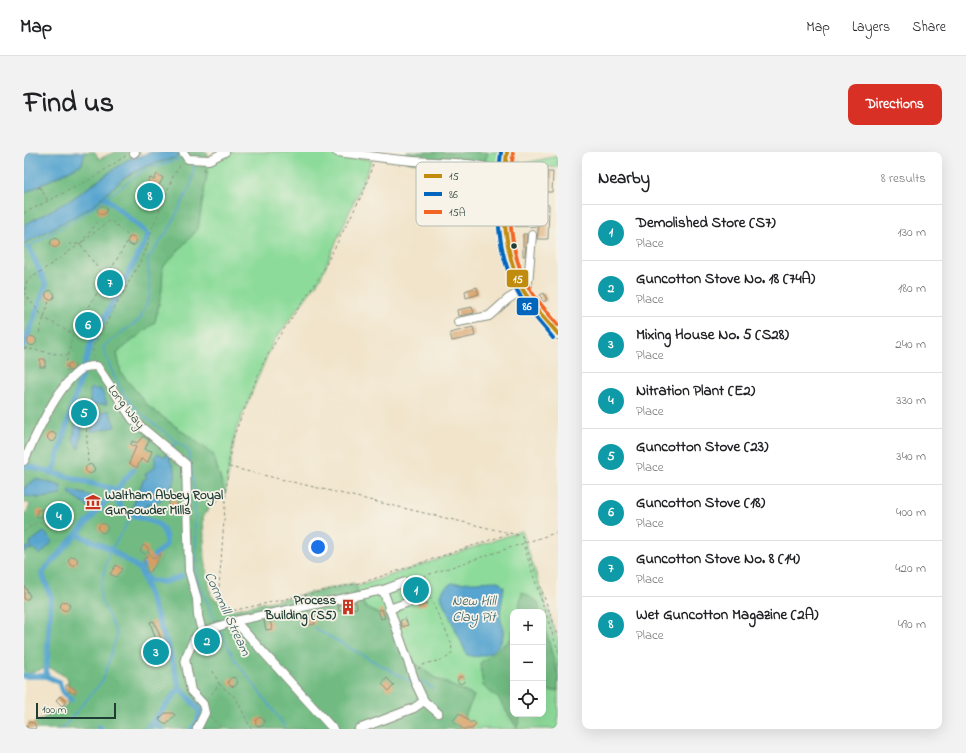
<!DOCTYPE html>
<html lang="en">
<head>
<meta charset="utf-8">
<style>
	:root { --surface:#fff; --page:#f2f2f2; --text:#202124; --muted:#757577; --line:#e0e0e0; --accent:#d93025 }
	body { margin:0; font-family:"Indie Flower",sans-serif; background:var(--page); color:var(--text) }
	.controls { position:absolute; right:12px; bottom:12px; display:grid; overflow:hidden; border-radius:8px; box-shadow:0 4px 16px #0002 }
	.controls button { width:36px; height:36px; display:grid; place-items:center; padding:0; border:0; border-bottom:1px solid var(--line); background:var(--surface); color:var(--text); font:20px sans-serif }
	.scale { position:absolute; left:12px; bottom:10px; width:80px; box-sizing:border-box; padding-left:4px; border:2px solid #1f3d34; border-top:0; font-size:11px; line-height:14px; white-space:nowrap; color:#1f3d34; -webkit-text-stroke:3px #f7f3e8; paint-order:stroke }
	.you { position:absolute; left:294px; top:395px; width:14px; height:14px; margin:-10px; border:3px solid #fff; border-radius:50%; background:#1a73e8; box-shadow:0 0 0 6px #1a73e833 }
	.badge { display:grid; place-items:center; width:26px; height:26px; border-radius:50%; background:var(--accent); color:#fff; font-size:13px; font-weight:700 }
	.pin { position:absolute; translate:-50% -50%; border:2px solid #fff; box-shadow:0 1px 4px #0006 }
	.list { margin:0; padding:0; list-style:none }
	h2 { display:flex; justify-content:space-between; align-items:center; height:52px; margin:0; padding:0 16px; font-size:17px }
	h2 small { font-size:13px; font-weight:400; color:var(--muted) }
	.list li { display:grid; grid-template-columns:26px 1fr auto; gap:12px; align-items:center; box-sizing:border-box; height:56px; padding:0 16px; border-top:1px solid var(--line) }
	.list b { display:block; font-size:15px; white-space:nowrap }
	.list p { margin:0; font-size:13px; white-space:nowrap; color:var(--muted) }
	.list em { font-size:13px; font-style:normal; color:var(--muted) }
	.icon { flex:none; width:22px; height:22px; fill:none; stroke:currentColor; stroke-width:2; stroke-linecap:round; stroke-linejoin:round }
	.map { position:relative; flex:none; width:534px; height:577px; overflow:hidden; border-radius:8px }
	header { display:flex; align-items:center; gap:24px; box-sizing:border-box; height:56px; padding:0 20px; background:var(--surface); border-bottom:1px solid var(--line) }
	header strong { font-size:19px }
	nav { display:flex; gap:22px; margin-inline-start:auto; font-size:14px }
	.intro { display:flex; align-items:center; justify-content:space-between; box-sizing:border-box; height:96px; padding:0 24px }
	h1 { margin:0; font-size:28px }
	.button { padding:10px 18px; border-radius:8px; background:var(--accent); color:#fff; font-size:14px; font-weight:700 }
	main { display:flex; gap:24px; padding:0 24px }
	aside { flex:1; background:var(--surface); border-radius:8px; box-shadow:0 4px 16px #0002 }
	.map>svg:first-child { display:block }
</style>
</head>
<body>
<header>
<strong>Map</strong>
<nav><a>Map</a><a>Layers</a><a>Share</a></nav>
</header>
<div class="intro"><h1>Find us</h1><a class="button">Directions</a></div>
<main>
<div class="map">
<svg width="534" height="577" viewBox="0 0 534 577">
	<rect width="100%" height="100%" fill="#f7f3e8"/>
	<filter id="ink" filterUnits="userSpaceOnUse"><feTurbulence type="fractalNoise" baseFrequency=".025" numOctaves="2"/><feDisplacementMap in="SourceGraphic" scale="8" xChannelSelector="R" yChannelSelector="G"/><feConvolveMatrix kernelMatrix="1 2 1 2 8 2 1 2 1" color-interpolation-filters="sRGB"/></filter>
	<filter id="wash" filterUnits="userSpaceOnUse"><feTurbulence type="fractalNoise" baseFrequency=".012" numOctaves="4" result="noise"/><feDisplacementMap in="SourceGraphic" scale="16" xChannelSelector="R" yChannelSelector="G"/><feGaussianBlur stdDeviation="0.9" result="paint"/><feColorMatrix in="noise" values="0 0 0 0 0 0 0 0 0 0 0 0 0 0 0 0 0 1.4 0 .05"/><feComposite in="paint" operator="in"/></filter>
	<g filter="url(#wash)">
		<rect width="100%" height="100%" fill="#f1e4ca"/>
		<g fill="#8cdb9a" stroke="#568c67" fill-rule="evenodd">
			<path d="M206 0H299L348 8 296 127 249 190 212 278 201 342 189 302 125 255 97 221 93 201 131 170 137 115 184 10Z"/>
			<path d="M464 0H489L487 9 501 11 534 4V15L502 17 459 15Z"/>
			<path d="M498 379 534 489V577H435L450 544 409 525 390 510 368 470 341 455 332 435ZM489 460H519V562H489Z"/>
		</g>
		<g fill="#71bb82" stroke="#487c5b" fill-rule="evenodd">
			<path d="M61 0H71L75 7 91 0H117L103 8 48 47 0 73V41L58 12Z"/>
			<path d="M161 0H183L184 17 174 77 139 115 138 138 131 170 93 201 97 221 125 255 189 302 201 342 185 357 179 365 181 407 187 444 207 458 330 431 341 455 368 469 390 510 409 525 450 544 435 577H0L43 553 44 526 25 515 0 523V400L9 396 7 394 0 397V365L6 353 5 351H0V344L16 346 12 327 0 336V343V92L69 54 101 25 123 14 151 6ZM145 299 146 310 151 319 149 333 133 351 123 352V326Z"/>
			<path d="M382 0H464L459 15 383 10Z"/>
			<path d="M498 440 514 450 516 460H494Z"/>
			<path d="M519 469 534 523V539H519Z"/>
			<path d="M489 479V562H497L493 576 474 546 459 534 456 511 487 487Z"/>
		</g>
		<g fill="#56a4cf" stroke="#3a7082">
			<path d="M0 0H61L58 12 0 41Z"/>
			<path d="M128 0H161L151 6 123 14 101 25 69 54 0 92V73L48 47 103 8Z"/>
			<path d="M66 237H77L83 252 66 253Z"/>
			<path d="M85 258 91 275 67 280 70 264Z"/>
			<path d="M52 266 59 271 55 297 49 288Z"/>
			<path d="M146 299 148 301C143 309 149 311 151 319 154 328 141 347 133 351 130 352 126 352 123 352L117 364 107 360 119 328 123 326 121 322 131 315V304L134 301 141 305Z"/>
			<path d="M12 327 37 334V343L16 346 0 344V336Z"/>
			<path d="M46 338 71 345 64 355 46 342Z"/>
			<path d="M20 380 29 389 16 403 9 396 0 400V397L7 394 6 390Z"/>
			<path d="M474 429 480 435C479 445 477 453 476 463 476 468 479 473 479 478 481 497 459 509 443 503L417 446C417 439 421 434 428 431Z"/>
		</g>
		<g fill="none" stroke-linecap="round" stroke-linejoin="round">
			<g stroke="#56a4cf" stroke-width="1.5">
				<path d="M171 10 168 30 145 77 124 107 126 144 116 167 79 195C86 218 98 245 117 262 132 274 149 286 164 298L170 336 173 426 192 471"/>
				<path d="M0 97 57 64 119 19 155 7"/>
				<path d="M148 298 153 289"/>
				<path d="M290 476 389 531"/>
				<path d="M195 477 210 506 263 577"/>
				<path d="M395 530 397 529 408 536"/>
				<path d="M38 577 79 528 93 482 77 448 76 436 85 401 111 359"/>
			</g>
			<g stroke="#56a4cf" stroke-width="5.5">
				<path d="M0 194 22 133 5 95"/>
				<path d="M0 313 92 338 109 318"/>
				<path d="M29 321 67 191 125 83 82 46"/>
				<path d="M54 383 84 396 116 417 142 393C143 362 117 372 100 359 96 355 94 350 91 345L92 339"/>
				<path d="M0 524H22"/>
				<path d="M156 536 176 559 174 569 168 577"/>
				<path d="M47 548 38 539 35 530 22 524 27 445 18 421 92 338"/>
				<path d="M129 570 137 577"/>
				<path d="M75 575 77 577"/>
				<path d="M123 577 156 536 145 498 116 417 126 429 141 430 158 424"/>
			</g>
		</g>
		<g id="blocks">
			<g fill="#d89d60">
				<path d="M523 20H529L528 40H522L521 52 525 53 524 87H513L519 42 517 37 514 36V28H523Z"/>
				<path d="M133 22 139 26 131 41 135 43 132 53 117 45 126 26 130 28Z"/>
				<circle cx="78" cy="58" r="4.5"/>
				<path d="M499 82H503L501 104H499Z"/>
				<circle cx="108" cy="89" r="4.5"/>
				<circle cx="31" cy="91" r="4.5"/>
				<circle cx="86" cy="131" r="4.5"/>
				<path d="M453 135 455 142 442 146 441 139Z"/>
				<circle cx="26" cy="143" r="4.5"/>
				<path d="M520 141 523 148 519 150 516 143Z"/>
				<path d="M448 155 450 161 434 164 433 158Z"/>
				<circle cx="64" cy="172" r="4.5"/>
				<path d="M449 175 451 184 428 189 426 181Z"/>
				<circle cx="8" cy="189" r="4.5"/>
				<rect x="16" y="207" width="5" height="8"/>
				<circle cx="47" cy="215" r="4"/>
				<circle cx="60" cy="260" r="4.5"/>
				<circle cx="28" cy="285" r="4.5"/>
				<path d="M119 284 125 288 121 297 128 299 124 310 117 307 113 316 105 311 112 295 107 293 108 289 113 291Z"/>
				<circle cx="66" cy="317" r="4.5"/>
				<circle cx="149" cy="352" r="4.5"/>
				<rect x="13" y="358" width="6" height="7"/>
				<path d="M35 360 40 361V366L36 369 29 367 32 366 27 361Z"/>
				<circle cx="79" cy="376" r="4.5"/>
				<path d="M119 393 124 395V400L130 407 137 401 130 415 124 421 119 407 124 404 116 399Z"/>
				<circle cx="49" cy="409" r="4.5"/>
				<path d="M92 413 98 417 92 425 86 422Z"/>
				<path d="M0 433 6 444 4 447H0Z"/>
				<path d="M397 433 398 438 391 441 389 436Z"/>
				<path d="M401 447 403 452 394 455 393 450Z"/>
				<circle cx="41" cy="454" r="4.5"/>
				<path d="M332 450 333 456 315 459 314 454Z"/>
				<path d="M358 457 361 466 357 467 354 458Z"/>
				<path d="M286 463 290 464 291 472 279 474 278 466Z"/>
				<path d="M381 466 384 473 378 475 376 469Z"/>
				<path d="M246 468 248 477 242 478 240 469Z"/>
				<path d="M130 469 137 487 132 488 126 470Z"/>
				<circle cx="183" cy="488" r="4.5"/>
				<circle cx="132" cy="501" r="4.5"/>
				<circle cx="437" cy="528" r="3.5"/>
				<circle cx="209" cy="530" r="4.5"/>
				<path d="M363 526 370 533 365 539 358 532Z"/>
				<path d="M42 533H45L51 537 52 541H48L42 537Z"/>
				<path d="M36 544 42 550 38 554 32 548Z"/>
				<path d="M141 561H149L151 563 142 573 135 567Z"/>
				<path d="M435 561 447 571 449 569 452 572 448 577H439L429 569Z"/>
				<circle cx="236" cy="570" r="4.5"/>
				<path d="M5 570 10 571 12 575 11 577H4L2 575Z"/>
			</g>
		</g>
	</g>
	<g filter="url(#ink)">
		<use href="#blocks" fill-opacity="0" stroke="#88907f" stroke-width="1"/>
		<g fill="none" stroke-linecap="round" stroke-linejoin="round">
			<defs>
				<g id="minor">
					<path d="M159 0 164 7 185 8 201 0"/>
					<path d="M313 0C338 3 363 7 389 9 419 11 452 9 480 21"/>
					<path d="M110 1 111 0"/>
					<path d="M481 15 518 20"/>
					<path d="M481 70H509L512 63 514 41"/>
					<path d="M503 144 508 83"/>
					<path d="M434 170 465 164 484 147 499 138"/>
					<path d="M0 309C12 283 34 232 58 217 61 214 68 214 73 214L109 268 162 312 165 419 173 447 174 464 178 480"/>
					<path d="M359 438 392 532 400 549 414 561"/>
					<path d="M211 469 309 577"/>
					<path d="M173 577 181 561 179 552 167 539 161 507 170 487 178 480 211 469 359 438 381 430 388 449 365 457"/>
					<path d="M335 577 390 556 400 549"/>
				</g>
				<path id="major" d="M483 0C477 40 478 99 498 136 507 152 522 167 534 182"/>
			</defs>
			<use href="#minor" stroke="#88907f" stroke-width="10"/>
			<use href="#major" stroke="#88907f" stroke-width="12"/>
			<g stroke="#88907f" stroke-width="1" stroke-dasharray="3 3" stroke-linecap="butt">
				<path d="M349 12 340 39 296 124 252 189 238 213 208 288 204 315 194 449 207 459 340 430 487 381"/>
				<path d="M180 19V15"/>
				<path d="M16 35 24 49"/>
				<path d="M14 36 19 33"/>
				<path d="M0 61 67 27 103 3"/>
				<path d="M57 91 75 68"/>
				<path d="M45 92H55"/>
				<path d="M57 93 81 126"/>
				<path d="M15 181 25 149"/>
				<path d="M0 196 43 204"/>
				<path d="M69 206V195L121 101 128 77 150 22 158 11"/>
				<path d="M44 220 41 217 49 182 106 85 86 68 56 92 3 129 0 141 20 166 49 182"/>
				<path d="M62 265 64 312"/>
				<path d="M205 315 498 384 534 483"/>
				<path d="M0 380C14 368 13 367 30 378L35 374"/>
				<path d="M500 395 534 499"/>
				<path d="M388 428 534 380"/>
				<path d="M394 517C404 506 421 513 428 500L427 490 408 450 400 425"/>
				<path d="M195 532 212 546 227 577"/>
				<path d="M184 547 195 532 188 517"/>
				<path d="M186 564 198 577"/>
			</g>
			<use href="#minor" stroke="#fff" stroke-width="8"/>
			<use href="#major" stroke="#fff" stroke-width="10"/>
			<defs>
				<path id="bus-1" d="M483 0C478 44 477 95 498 136 507 153 522 167 534 182"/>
				<path id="bus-2" d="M477 0C472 45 470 99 494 140 503 157 517 171 529 186"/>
				<path id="bus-3" d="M489 1C484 44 482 94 504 134 511 148 524 160 534 173"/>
			</defs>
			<use href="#bus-1" stroke="#f7f3e8" stroke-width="7"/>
			<use href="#bus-2" stroke="#f7f3e8" stroke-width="7"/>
			<use href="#bus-3" stroke="#f7f3e8" stroke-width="7"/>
			<use href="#bus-1" stroke="#c18c0d" stroke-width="4"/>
			<use href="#bus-2" stroke="#0065bd" stroke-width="4"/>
			<use href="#bus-3" stroke="#f26522" stroke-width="4"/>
		</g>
	</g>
	<defs>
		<symbol id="museum-bare" viewBox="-9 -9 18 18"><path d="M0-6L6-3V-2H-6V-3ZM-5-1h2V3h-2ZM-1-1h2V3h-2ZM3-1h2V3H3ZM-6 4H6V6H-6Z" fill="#c8321e" stroke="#f7f3e8" stroke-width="2.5" paint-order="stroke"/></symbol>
		<symbol id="building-bare" viewBox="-9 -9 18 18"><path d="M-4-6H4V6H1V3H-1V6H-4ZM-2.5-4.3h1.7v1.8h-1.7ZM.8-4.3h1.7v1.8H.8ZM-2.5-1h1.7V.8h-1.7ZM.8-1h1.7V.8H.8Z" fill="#c8321e" stroke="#f7f3e8" stroke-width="2.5" paint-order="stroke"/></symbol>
	</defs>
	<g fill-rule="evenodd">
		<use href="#museum-bare" x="58" y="339" width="22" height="22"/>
		<use href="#building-bare" x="313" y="444" width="22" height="22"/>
	</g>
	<circle fill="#1f3d34" stroke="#f7f3e8" stroke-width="1.5" cx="490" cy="94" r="3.5"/>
	<g text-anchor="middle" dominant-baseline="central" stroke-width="3.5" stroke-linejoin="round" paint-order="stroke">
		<g font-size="13" fill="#1f3d34" stroke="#f7f3e8">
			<text transform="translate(102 255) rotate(52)">Long Way</text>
		</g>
		<g font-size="13" font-weight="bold" fill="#1f3d34" stroke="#f7f3e8" text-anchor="start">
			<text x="81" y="343">Waltham Abbey Royal<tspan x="81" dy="15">Gunpowder Mills</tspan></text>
			<text x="312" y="448" text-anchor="end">Process<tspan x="312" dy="15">Building (S5)</tspan></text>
		</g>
		<g font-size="14" font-style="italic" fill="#305c62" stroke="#f7f3e8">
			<text x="450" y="449">New Hill<tspan x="450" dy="16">Clay Pit</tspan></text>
			<text transform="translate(203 462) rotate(65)">Cornmill Stream</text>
		</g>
	</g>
	<rect x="392" y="10" width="132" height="64" rx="6" fill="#f7f3e8" stroke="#b6bcb2" stroke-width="1"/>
	<rect x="400" y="22" width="18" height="4" fill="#c18c0d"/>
	<rect x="400" y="40" width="18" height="4" fill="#0065bd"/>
	<rect x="400" y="58" width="18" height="4" fill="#f26522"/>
	<g font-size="11" fill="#1f3d34">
		<text x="425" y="28">15</text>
		<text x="425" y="46">86</text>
		<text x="425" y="64">15A</text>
	</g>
	<g stroke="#f7f3e8" stroke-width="1.5">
		<rect x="482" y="117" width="23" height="19" rx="4" fill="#c18c0d"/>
		<rect x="492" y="145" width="23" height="19" rx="4" fill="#0065bd"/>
	</g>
	<g font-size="11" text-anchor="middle" font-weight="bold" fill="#fff">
		<text x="494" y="131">15</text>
		<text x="503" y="158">86</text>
	</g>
</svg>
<div class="controls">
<button>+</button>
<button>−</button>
<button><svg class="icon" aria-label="locate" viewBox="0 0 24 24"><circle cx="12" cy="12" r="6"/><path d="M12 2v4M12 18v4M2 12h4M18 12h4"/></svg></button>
</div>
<div class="scale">100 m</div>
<div class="you"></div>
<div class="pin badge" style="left:392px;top:438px;background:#0f9aa8">1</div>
<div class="pin badge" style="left:183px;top:489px;background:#0f9aa8">2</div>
<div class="pin badge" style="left:132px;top:500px;background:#0f9aa8">3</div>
<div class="pin badge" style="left:35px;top:364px;background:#0f9aa8">4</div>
<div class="pin badge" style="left:60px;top:261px;background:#0f9aa8">5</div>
<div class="pin badge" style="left:64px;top:173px;background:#0f9aa8">6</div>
<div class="pin badge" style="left:86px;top:131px;background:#0f9aa8">7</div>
<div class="pin badge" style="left:126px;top:44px;background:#0f9aa8">8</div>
</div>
<aside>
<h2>Nearby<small>8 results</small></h2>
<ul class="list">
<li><span class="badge" style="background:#0f9aa8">1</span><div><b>Demolished Store (S7)</b><p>Place</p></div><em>130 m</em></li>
<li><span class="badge" style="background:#0f9aa8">2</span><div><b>Guncotton Stove No. 18 (74A)</b><p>Place</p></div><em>180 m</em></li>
<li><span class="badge" style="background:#0f9aa8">3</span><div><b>Mixing House No. 5 (S28)</b><p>Place</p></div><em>240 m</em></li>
<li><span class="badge" style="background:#0f9aa8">4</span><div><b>Nitration Plant (E2)</b><p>Place</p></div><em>330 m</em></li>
<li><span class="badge" style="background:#0f9aa8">5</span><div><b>Guncotton Stove (23)</b><p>Place</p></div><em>340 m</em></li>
<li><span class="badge" style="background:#0f9aa8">6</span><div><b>Guncotton Stove (18)</b><p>Place</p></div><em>400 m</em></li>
<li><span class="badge" style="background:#0f9aa8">7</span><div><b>Guncotton Stove No. 8 (14)</b><p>Place</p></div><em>420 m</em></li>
<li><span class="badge" style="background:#0f9aa8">8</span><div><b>Wet Guncotton Magazine (2A)</b><p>Place</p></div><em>490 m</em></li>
</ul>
</aside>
</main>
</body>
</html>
